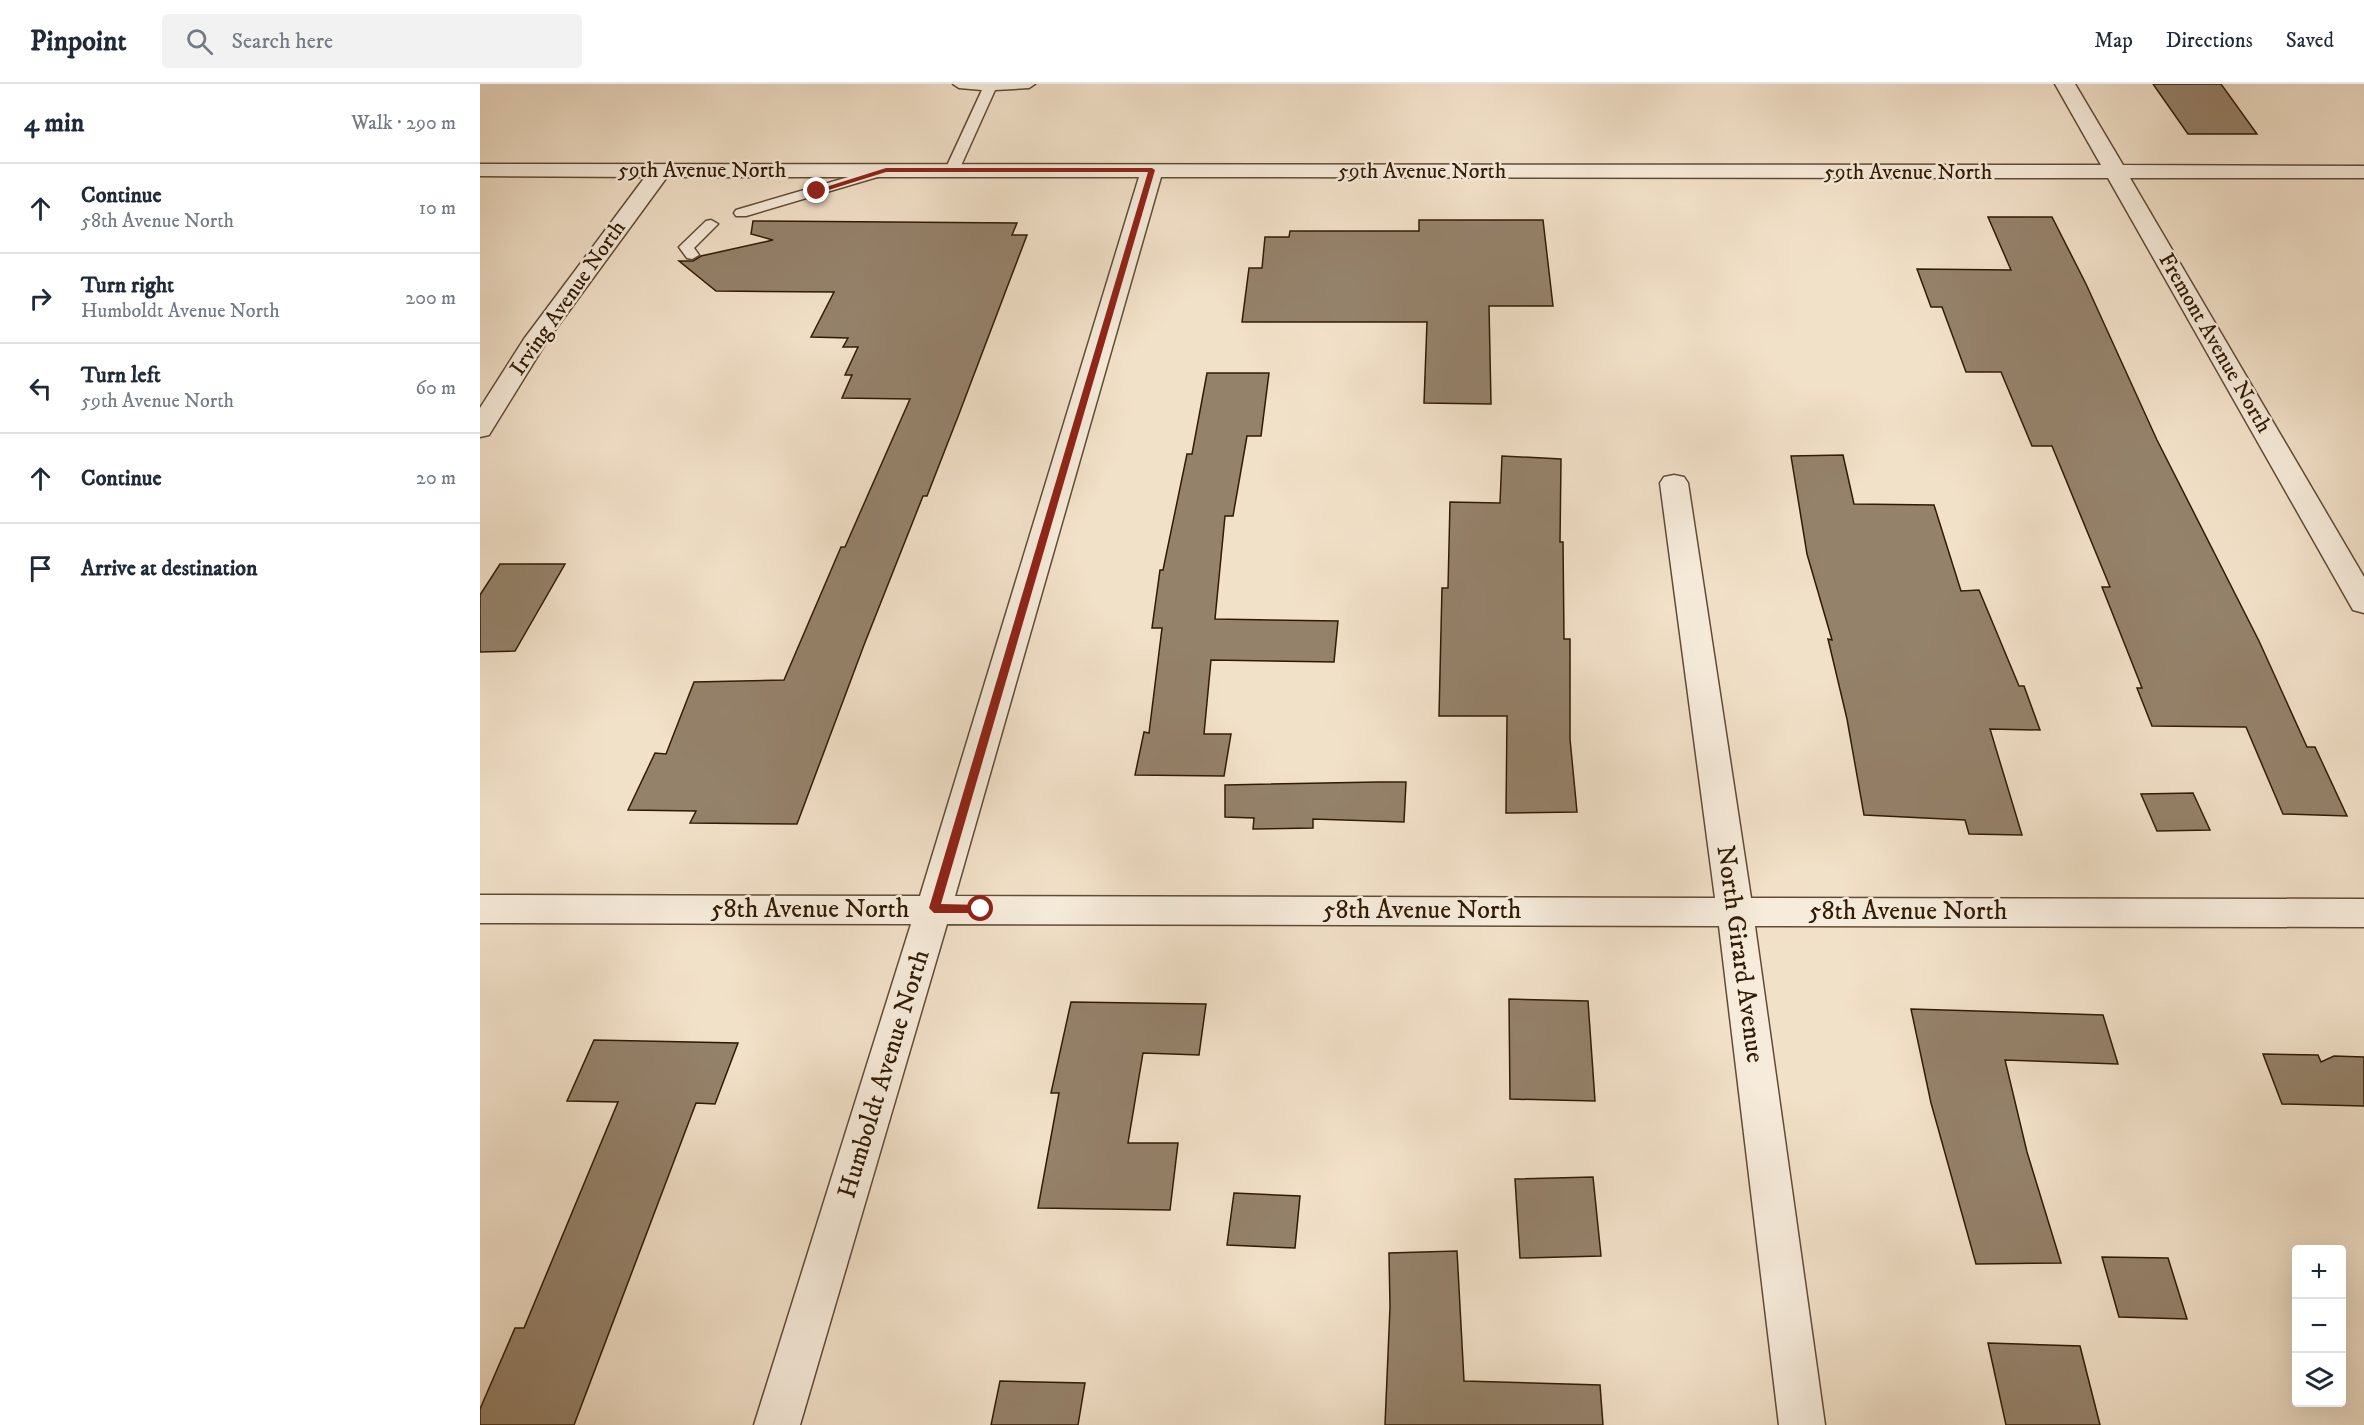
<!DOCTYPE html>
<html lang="en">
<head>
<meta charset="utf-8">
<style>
	:root { --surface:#fff; --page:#f2f2f3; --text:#1f2937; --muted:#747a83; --line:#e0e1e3 }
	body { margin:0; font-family:"IM FELL DW Pica",serif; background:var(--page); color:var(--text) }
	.controls { position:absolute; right:18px; bottom:18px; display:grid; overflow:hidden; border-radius:6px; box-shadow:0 6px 24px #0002 }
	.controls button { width:54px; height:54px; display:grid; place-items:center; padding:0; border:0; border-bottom:2px solid var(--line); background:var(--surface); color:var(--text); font:30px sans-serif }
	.stop { position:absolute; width:18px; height:18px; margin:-14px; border:4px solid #8f2418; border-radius:50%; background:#fff }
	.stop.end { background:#8f2418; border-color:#fff; box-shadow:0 2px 6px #0008 }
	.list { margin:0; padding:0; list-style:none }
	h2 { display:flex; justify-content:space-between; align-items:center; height:78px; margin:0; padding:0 24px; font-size:26px }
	h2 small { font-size:20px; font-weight:400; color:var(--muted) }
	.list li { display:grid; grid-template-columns:39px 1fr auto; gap:18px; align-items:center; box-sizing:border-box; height:90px; padding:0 24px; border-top:2px solid var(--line) }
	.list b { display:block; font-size:22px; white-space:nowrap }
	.list p { margin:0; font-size:20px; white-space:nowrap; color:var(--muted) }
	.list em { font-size:20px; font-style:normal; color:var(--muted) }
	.icon { flex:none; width:33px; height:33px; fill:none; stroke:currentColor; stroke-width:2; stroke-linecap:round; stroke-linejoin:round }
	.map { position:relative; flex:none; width:1884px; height:1341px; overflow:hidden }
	header { display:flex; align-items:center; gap:36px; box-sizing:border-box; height:84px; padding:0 30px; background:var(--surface); border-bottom:2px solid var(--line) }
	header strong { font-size:28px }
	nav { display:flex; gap:33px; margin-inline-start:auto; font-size:21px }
	.search { width:420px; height:54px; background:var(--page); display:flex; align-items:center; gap:15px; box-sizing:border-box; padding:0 21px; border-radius:6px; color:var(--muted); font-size:22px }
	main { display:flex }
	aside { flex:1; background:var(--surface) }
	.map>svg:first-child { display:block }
</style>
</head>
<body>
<header>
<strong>Pinpoint</strong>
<div class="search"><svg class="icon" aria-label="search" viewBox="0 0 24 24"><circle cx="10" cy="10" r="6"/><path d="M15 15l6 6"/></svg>Search here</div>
<nav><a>Map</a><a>Directions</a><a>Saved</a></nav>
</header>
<main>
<aside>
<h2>4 min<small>Walk · 290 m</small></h2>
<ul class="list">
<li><svg class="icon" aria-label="ahead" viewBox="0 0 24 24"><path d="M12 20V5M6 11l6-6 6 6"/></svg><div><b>Continue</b><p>58th Avenue North</p></div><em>10 m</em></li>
<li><svg class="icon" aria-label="right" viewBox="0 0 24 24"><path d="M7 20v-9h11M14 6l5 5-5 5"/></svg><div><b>Turn right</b><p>Humboldt Avenue North</p></div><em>200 m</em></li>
<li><svg class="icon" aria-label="left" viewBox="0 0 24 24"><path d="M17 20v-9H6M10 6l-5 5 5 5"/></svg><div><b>Turn left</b><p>59th Avenue North</p></div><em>60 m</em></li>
<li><svg class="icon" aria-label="ahead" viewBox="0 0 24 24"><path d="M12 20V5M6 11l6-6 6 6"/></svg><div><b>Continue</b></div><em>20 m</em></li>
<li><svg class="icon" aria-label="arrive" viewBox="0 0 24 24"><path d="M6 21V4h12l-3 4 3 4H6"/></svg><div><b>Arrive at destination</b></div></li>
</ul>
</aside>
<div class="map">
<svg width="1884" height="1341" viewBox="0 0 1884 1341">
	<rect width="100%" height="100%" fill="#f2e1c9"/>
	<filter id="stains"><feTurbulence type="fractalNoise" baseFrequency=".00333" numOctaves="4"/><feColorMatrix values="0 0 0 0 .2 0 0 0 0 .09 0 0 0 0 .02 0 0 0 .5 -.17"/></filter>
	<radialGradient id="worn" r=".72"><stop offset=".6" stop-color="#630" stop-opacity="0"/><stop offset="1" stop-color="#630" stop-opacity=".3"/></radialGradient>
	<g fill="#95826b" stroke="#301b05" stroke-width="1.5">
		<path d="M1673 0H1741L1777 50H1708Z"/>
		<path d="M1508 133H1572L1606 200 1677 356 1779 557 1827 663H1835L1867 732 1803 730 1766 643 1672 642 1657 604H1662L1622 503H1630L1572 362H1552L1521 288H1486L1462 223H1451L1437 185 1531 186Z"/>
		<path d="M939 136H1063L1073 222H1009L1011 320 944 319 947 238H762L769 184H782L785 153H809L810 147H939Z"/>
		<path d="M273 137 537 139 532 151H547L479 330 447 412H443L384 561 317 740 210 739 216 727 148 726 175 669 186 670 214 598 304 596 361 463H365L430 315 362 314 372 291H365L378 263H363L368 254 331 253 354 208 236 207 199 177H213L221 172 293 156 271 150Z"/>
		<path d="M727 289H789L781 352H767L753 432H745L735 535 858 537 854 578 731 576 724 650H751L744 692 655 691 664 648 669 649 682 544H672L680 486H683L707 370H712Z"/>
		<path d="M1363 371 1374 420 1454 421 1481 507 1499 506 1539 602H1544L1560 646 1510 645 1542 751 1489 750 1485 736 1384 731 1367 635 1348 555 1352 556 1327 470 1311 372Z"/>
		<path d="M1022 372 1081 375 1080 458H1083L1084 555H1090V655L1097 728 1026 729 1027 632H959L962 504H968L970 418 1020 419Z"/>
		<path d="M20 480H85L35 567 0 568V511Z"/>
		<path d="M898 698H926L924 738 833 735V744L773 745 774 734 745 733V701Z"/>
		<path d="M1713 709 1730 746 1677 747 1661 710Z"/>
		<path d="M1029 915 1108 917 1115 1017 1030 1015Z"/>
		<path d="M591 918 726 920 719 971 663 969 648 1059H698L690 1126 558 1124 579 1009H571Z"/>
		<path d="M1431 925 1623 931 1638 980 1525 976 1547 1068 1581 1179 1496 1180 1451 1019Z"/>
		<path d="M114 956 258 959 235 1020 216 1019 94 1341H0V1325L35 1244H44L138 1018 87 1017Z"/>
		<path d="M1783 970 1838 971 1841 978 1854 972 1884 973V1022L1802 1020Z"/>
		<path d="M1113 1093 1121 1172 1040 1174 1035 1095Z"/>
		<path d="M754 1109 820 1112 815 1164 747 1161Z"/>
		<path d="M977 1167 984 1297 1120 1301 1123 1341H905L910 1223 909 1169Z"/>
		<path d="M1622 1173 1688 1174 1707 1235 1639 1233Z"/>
		<path d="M1508 1259 1600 1262 1620 1341H1526Z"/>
		<path d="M520 1297 605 1299 598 1341H511Z"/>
	</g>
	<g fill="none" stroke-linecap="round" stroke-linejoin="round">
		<defs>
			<g id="lane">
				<path d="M473 0H555L549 4 515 6 479 86 472 90 465 86 502 6 479 4Z"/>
				<path d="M406 82 413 86 411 89 266 132H256L254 129 256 126Z"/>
				<path d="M231 136 238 140 214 164 219 171 212 175 207 174 199 163 226 137Z"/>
			</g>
			<path id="street" d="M1575 0H1595L1643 81 1884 82V94H1650L1884 493V529L1873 526 1869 519 1628 94 681 93 475 812 1235 814 1180 399 1184 393 1194 391 1204 393 1208 399 1271 814 1884 815V843L1275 842 1345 1341H1299L1239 842 467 840 320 1341H274L431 840 0 839V811L440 812 659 93H187L67 257 9 351 0 353V324L44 255 165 93 0 92V80L1621 81Z"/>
		</defs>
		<use href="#lane" stroke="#604c36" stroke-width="3"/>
		<use href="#street" stroke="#604c36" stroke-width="3"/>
		<use href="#lane" fill="#f7ecdc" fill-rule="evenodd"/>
		<use href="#street" fill="#f7ecdc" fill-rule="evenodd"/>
	</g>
	<path fill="#8f2418" d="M672 84 675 86 461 820 501 821 506 825 501 829H454L449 824 668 88H406L339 109 333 107 406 84Z"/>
	<g text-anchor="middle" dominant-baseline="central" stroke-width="5" stroke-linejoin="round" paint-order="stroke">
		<g font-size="22" fill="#301b05" stroke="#f7ecdc">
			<text x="222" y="86">59th Avenue North</text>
			<text x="942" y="87">59th Avenue North</text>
			<text x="1428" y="88">59th Avenue North</text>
			<text transform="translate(88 214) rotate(-55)">Irving Avenue North</text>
			<text transform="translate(1735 259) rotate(60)">Fremont Avenue North</text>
		</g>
		<g font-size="26" fill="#301b05" stroke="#f7ecdc">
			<text x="330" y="825">58th Avenue North</text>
			<text x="942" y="826">58th Avenue North</text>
			<text x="1428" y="827">58th Avenue North</text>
			<text transform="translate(1260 870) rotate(82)">North Girard Avenue</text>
			<text transform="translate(404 990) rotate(-73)">Humboldt Avenue North</text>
		</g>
	</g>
	<rect width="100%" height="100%" filter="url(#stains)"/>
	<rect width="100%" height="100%" fill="url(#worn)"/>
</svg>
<div class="controls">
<button>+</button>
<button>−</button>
<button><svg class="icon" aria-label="layers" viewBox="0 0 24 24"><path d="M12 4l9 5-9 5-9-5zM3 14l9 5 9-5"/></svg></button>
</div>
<div class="stop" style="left:501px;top:825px"></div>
<div class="stop end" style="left:337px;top:107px"></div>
</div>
</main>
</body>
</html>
